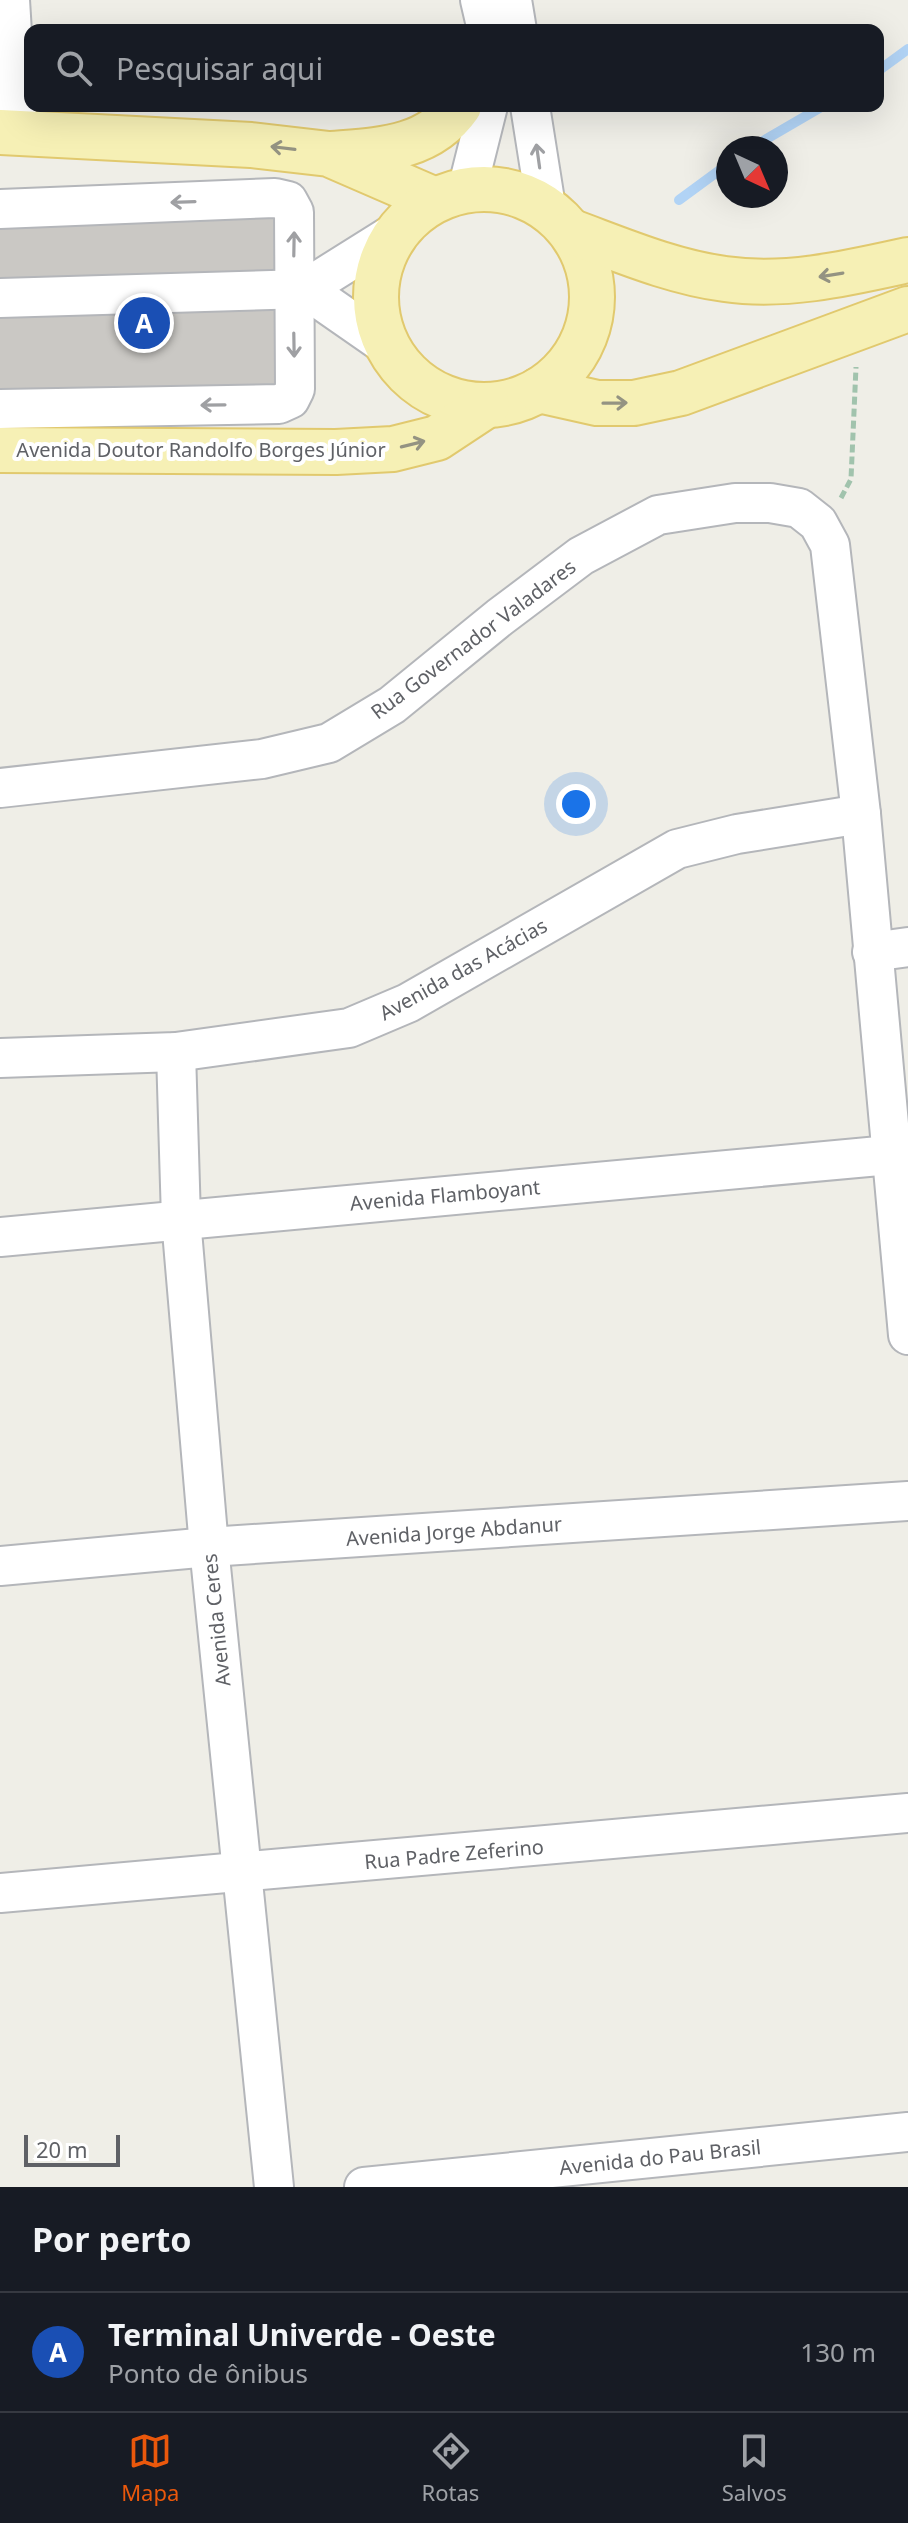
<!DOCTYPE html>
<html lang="pt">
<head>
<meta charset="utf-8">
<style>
	:root { --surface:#171b24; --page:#242831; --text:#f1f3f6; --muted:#9ea1a6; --line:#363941; --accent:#ea580c }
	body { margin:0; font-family:"Noto Sans",sans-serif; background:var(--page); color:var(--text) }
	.compass { position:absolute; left:716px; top:136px; width:72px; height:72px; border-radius:50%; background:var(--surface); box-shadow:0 8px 32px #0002; rotate:136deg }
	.scale { position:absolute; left:24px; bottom:20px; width:96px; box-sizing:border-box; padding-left:8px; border:4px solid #5f6166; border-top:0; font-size:22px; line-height:28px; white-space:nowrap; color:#5f6166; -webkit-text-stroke:6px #fff; paint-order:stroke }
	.you { position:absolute; left:576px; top:804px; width:28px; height:28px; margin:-20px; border:6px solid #fff; border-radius:50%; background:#1a73e8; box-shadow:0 0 0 12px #1a73e833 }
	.badge { display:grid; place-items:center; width:52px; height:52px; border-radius:50%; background:var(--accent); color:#fff; font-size:26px; font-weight:700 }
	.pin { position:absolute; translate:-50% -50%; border:4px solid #fff; box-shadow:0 2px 8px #0006 }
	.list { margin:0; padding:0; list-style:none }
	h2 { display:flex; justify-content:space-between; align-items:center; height:104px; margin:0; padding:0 32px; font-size:34px }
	h2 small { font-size:26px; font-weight:400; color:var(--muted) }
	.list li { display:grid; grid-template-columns:52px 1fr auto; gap:24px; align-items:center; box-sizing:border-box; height:120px; padding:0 32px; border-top:2px solid var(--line) }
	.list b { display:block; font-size:30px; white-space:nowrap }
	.list p { margin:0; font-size:26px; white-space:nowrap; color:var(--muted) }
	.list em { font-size:26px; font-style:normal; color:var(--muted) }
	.icon { flex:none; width:44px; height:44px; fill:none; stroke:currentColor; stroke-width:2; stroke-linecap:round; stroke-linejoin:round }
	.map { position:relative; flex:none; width:908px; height:2187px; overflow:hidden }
	.search { position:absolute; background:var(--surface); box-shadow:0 8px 32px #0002; left:24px; right:24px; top:24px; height:88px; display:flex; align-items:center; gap:20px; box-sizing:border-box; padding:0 28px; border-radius:16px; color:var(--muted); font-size:30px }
	.sheet { height:224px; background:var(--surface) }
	nav { display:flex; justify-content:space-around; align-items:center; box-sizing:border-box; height:112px; border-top:2px solid var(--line); background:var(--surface); font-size:22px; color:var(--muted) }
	nav a { display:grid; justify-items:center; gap:4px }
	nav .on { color:var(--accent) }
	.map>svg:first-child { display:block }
</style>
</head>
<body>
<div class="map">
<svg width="908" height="2187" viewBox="0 0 908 2187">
	<rect width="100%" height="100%" fill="#efeee7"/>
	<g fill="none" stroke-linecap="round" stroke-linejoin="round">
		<g stroke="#b1d3f5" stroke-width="10">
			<path d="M878 71 908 49"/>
			<path d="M751 148 823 106"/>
			<path d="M679 200 728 164"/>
		</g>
	</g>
	<path fill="#cac8c4" d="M285 208 289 391 0 395V217Z"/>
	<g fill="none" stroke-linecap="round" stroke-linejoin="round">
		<defs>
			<g id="minor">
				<path d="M10 0 18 131"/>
				<path d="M480 0 487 30"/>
				<path d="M512 0 517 30"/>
				<path d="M530 106 546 207"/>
				<path d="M467 190 488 106"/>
				<path d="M0 209 275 198 288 201 294 212 295 389 290 399 279 404 0 409"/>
				<path d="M305 289 399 230"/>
				<path d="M0 298 305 289 387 346"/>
				<path d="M0 788 262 759 329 743 392 705 500 617 581 556 658 515 735 503H770L799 508 818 523 830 545 861 814 908 1335"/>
				<path d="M872 952 908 947"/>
				<path d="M176 1052 181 1219 209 1547 274 2187"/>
				<path d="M0 1058 176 1052 349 1028 408 1003 677 849 737 834 861 814"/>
				<path d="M0 1237 890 1155"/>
				<path d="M0 1566 209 1547 908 1501"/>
				<path d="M0 1893 908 1813"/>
				<path d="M364 2187 908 2132"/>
			</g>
			<g id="major">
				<path d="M0 132 251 145 329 154 435 200"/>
				<path d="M332 154C380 150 429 149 459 106"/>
				<circle cx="484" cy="297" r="108"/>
				<path d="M572 232C621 250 672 272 725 279 786 288 849 273 908 260"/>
				<path d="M539 390 597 403H634L681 393 908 309"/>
				<path d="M0 450 336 452 393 449 437 438 487 405"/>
			</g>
		</defs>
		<use href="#minor" stroke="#b4b6ba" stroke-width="42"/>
		<use href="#major" stroke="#e1c96e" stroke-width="48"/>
		<path stroke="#a1c3ad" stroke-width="5" stroke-dasharray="8 4" stroke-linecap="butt" d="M841 498 851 479 856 367"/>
		<use href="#minor" stroke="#fff" stroke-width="38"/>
		<use href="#major" stroke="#f6f0b5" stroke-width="44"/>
	</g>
	<defs><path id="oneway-shaft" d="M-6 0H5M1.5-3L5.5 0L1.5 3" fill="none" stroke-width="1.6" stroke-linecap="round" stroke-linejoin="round" transform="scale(2)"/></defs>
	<g stroke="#949382">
		<use href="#oneway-shaft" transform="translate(283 148) rotate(-173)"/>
		<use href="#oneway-shaft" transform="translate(831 275) rotate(171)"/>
		<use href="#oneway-shaft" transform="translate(615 403) rotate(-1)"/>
		<use href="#oneway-shaft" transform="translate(413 444) rotate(-14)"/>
	</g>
	<g stroke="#9fa0a3">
		<use href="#oneway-shaft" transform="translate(538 156) rotate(-98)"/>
		<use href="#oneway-shaft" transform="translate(183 202) rotate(178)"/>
		<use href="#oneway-shaft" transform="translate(294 244) rotate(-89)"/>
		<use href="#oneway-shaft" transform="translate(294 345) rotate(89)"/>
		<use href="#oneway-shaft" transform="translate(213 405) rotate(179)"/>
	</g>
	<g text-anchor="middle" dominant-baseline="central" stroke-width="8" stroke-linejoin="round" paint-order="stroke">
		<g font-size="20" fill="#5f6166" stroke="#fff">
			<text x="201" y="449">Avenida Doutor Randolfo Borges Júnior</text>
			<text transform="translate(473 639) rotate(-37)">Rua Governador Valadares</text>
			<text transform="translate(463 969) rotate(-29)">Avenida das Acácias</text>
			<text transform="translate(445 1195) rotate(-5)">Avenida Flamboyant</text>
			<text transform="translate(454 1531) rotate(-4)">Avenida Jorge Abdanur</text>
			<text transform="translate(216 1620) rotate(-96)">Avenida Ceres</text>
			<text transform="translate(454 1854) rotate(-5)">Rua Padre Zeferino</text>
			<text transform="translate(660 2157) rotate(-6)">Avenida do Pau Brasil</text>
		</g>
	</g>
</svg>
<svg class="compass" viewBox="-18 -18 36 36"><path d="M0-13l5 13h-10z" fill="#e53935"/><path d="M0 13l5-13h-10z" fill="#9ea1a6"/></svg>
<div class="scale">20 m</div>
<div class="you"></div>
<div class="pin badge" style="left:144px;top:323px;background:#1a4fb4">A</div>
<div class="search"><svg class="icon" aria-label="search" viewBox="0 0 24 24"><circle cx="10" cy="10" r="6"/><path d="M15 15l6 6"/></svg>Pesquisar aqui</div>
</div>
<section class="sheet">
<h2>Por perto<small></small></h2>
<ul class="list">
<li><span class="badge" style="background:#1a4fb4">A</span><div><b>Terminal Univerde - Oeste</b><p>Ponto de ônibus</p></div><em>130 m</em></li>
</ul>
</section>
<nav>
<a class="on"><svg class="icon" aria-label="map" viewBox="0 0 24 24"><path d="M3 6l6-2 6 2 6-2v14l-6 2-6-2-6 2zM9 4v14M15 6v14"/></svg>Mapa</a>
<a><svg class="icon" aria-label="directions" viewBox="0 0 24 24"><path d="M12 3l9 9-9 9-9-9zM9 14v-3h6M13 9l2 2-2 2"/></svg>Rotas</a>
<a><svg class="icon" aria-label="saved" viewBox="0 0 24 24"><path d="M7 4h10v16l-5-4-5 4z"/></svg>Salvos</a>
</nav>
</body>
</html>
